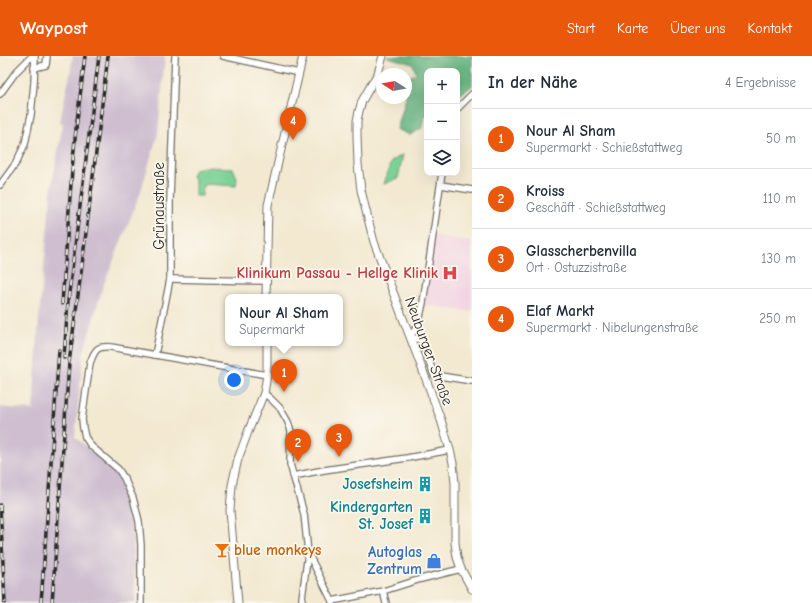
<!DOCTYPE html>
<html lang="de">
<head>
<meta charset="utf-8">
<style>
	:root { --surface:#fff; --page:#f2f2f3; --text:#1f2937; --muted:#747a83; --line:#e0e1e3; --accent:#ea580c }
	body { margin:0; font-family:"Comic Neue",sans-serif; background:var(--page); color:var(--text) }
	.controls { position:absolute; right:12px; top:12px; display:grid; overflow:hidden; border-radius:8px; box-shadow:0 4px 16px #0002 }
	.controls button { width:36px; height:36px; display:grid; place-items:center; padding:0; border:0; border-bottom:1px solid var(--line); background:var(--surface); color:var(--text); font:20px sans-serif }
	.compass { position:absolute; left:376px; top:12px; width:36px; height:36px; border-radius:50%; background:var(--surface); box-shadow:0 4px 16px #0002; rotate:281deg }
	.you { position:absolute; left:234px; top:324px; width:14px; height:14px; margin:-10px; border:3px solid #fff; border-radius:50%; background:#1a73e8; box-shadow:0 0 0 6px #1a73e833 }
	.badge { display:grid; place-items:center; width:26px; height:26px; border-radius:50%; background:var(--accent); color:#fff; font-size:13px; font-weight:700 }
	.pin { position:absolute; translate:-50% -33px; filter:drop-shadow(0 1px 2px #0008) }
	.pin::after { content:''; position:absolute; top:21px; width:14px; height:12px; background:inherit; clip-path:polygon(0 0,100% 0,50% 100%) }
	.popup { position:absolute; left:225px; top:238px; width:118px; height:52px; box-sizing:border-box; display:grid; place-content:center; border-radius:8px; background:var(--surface); filter:drop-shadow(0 1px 3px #0005); font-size:13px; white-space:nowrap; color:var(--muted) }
	.popup b { font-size:15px; color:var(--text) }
	.popup::after { content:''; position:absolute; left:50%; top:100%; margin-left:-8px; border:8px solid transparent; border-top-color:var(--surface) }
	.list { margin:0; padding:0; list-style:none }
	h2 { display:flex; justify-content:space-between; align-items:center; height:52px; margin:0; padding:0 16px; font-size:17px }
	h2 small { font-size:13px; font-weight:400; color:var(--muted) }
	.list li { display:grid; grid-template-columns:26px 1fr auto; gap:12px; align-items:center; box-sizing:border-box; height:60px; padding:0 16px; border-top:1px solid var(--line) }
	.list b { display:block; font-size:15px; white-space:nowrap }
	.list p { margin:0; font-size:13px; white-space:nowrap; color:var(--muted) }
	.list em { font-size:13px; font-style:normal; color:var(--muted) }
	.icon { flex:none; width:22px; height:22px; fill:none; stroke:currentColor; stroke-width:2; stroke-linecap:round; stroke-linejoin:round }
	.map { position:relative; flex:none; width:472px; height:547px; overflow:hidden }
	header { display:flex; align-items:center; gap:24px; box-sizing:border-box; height:56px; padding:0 20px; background:var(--accent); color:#fff }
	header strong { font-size:19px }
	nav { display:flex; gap:22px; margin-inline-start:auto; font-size:14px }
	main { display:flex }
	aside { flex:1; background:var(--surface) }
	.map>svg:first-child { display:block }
</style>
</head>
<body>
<header>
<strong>Waypost</strong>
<nav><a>Start</a><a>Karte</a><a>Über uns</a><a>Kontakt</a></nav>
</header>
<main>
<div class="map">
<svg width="472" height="547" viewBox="0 0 472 547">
	<rect width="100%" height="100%" fill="#fbf7ec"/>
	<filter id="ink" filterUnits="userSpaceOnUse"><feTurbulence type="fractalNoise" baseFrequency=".025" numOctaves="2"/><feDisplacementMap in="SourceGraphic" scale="8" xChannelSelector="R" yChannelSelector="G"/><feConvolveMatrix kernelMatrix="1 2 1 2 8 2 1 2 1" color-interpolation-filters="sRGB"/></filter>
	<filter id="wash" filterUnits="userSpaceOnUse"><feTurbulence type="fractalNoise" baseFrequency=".012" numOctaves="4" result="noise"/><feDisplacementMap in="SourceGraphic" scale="16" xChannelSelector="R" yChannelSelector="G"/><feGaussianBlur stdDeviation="0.9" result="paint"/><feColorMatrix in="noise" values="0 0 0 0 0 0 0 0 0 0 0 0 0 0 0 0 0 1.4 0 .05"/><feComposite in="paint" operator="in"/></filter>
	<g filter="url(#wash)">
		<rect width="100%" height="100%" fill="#f3e9d1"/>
		<path fill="#f1d0e2" d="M434 179 472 186V256L422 249Z"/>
		<path fill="#cebed0" d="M73 0H165L158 77 140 138 102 233 83 298 75 381 116 416 129 448 133 480 135 547H0V351L33 354 39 262 52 128 63 67 60 66 66 36 69 24Z"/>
		<g fill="#7cd296" stroke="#547e60">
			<path d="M403 98 398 122 384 128 391 106Z"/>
			<path d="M204 111 233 112 237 122 236 130 205 128V130H203L202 140H195V125L192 120 195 113Z"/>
		</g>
		<path fill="#65b47f" stroke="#487055" d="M387 0H472V30L457 41V15H427V60H424L422 72 410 79 397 73 406 42V22L416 18 413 8 387 1Z"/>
	</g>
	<g filter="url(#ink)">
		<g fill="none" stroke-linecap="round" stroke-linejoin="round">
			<defs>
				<g id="minor">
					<path d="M223 0 299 17"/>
					<path d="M34 12 46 9 47 0"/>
					<path d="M0 38 16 16 32 0"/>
					<path d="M457 53 472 38"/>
					<path d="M442 117 423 247 418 270 410 280 422 285 434 319 472 325"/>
					<path d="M0 129 16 107 25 88 31 59 34 27 35 0"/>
					<path d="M441 129 472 134"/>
					<path d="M170 223 267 225"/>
					<path d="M155 299 170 223V144L175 0"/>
					<path d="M264 337 271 343 280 352 288 366 291 375 290 408 304 458 308 497 302 542V547"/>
					<path d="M293 420 324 414 407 402 450 394"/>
					<path d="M308 497 333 547"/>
					<path d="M383 535 386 547"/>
					<path d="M332 545 383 535 421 523 461 513"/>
					<path d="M141 547V489L139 465 133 442 124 422 118 413 91 390 85 381 83 372 82 363 90 307C95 293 97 290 111 291L267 319"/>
				</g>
				<g id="tertiary">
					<path d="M383 0 378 17 362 45 359 55 357 65V79L358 108 361 134 365 151 374 186 426 323 441 364 450 394 453 407 455 427V487L457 501 461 513 472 533"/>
					<path d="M266 241 268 149 303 0"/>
					<path d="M238 547 230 454 232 429 238 403 248 376 264 337 267 319V287"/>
				</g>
			</defs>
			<use href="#minor" stroke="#716e65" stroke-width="8"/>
			<use href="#tertiary" stroke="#716e65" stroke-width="9"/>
			<use href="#minor" stroke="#fff" stroke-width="5.5"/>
			<use href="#tertiary" stroke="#fff" stroke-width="7"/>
			<defs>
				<g id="rail">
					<path d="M62 248 72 114 76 73 85 0"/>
					<path d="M64 302 68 245 99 0"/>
					<path d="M0 449 5 547"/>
					<path d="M41 547 59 294"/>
					<path d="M52 547 69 307 82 209 108 0"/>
				</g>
			</defs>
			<use href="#rail" stroke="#2b2b2b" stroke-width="3.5"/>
			<use href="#rail" stroke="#fbf7ec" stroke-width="2" stroke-dasharray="6" stroke-linecap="butt"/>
		</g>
	</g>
	<defs>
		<symbol id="hospital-bare" viewBox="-9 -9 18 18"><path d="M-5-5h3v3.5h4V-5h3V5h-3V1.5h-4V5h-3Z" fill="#e0444e" stroke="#fbf7ec" stroke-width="2.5" paint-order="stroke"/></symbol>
		<symbol id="building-bare" viewBox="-9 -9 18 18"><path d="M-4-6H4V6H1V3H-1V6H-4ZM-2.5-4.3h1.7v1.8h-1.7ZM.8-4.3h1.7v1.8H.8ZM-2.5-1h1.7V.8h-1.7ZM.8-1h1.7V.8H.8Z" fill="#0f9aa8" stroke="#fbf7ec" stroke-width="2.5" paint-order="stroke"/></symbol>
		<symbol id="bar-bare" viewBox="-9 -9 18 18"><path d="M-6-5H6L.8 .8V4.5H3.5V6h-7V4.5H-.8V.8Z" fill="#e8710a" stroke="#fbf7ec" stroke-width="2.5" paint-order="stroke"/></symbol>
		<symbol id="shop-bare" viewBox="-9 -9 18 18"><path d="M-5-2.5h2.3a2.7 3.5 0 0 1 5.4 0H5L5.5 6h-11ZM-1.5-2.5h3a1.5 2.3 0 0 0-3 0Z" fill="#3f7fe0" stroke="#fbf7ec" stroke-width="2.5" paint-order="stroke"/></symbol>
	</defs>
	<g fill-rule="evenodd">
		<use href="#hospital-bare" x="439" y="206" width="22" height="22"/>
		<use href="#building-bare" x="414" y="417" width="22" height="22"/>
		<use href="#building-bare" x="414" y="449" width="22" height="22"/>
		<use href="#bar-bare" x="211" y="483" width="22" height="22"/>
		<use href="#shop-bare" x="423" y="494" width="22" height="22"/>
	</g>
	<g text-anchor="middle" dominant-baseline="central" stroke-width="3.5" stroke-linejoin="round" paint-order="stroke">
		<g font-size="15" fill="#2b2b2b" stroke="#fbf7ec">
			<text transform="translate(159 150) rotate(-90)">Grünaustraße</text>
			<text transform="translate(429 295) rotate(70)">Neuburger Straße</text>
		</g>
		<g font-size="15" font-weight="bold" fill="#be3a42" stroke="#fbf7ec" text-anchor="end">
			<text x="438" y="217">Klinikum Passau - Hellge Klinik</text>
		</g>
		<g font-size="15" font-weight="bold" fill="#0d838f" stroke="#fbf7ec" text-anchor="end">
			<text x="413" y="428">Josefsheim</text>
			<text x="413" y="451">Kindergarten<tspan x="413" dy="17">St. Josef</tspan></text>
		</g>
		<g font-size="15" font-weight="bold" fill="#c56008" stroke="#fbf7ec" text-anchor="start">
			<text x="234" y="494">blue monkeys</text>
		</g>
		<g font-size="15" font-weight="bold" fill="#366cbe" stroke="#fbf7ec" text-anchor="end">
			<text x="422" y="496">Autoglas<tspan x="422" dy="17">Zentrum</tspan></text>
		</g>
	</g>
</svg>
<div class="controls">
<button>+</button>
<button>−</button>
<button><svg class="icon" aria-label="layers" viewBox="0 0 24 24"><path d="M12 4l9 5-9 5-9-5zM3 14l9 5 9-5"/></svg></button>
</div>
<svg class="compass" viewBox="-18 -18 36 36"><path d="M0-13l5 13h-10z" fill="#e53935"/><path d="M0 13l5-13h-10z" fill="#747a83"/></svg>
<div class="you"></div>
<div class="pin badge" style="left:284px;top:336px">1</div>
<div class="popup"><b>Nour Al Sham</b>Supermarkt</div>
<div class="pin badge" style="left:298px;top:406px">2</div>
<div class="pin badge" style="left:339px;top:401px">3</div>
<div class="pin badge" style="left:293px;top:84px">4</div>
</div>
<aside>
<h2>In der Nähe<small>4 Ergebnisse</small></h2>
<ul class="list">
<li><span class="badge">1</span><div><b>Nour Al Sham</b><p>Supermarkt · Schießstattweg</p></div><em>50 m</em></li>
<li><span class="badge">2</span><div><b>Kroiss</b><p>Geschäft · Schießstattweg</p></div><em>110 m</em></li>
<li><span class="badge">3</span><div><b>Glasscherbenvilla</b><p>Ort · Ostuzzistraße</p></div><em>130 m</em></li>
<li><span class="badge">4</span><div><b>Elaf Markt</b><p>Supermarkt · Nibelungenstraße</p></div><em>250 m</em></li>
</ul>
</aside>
</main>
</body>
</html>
